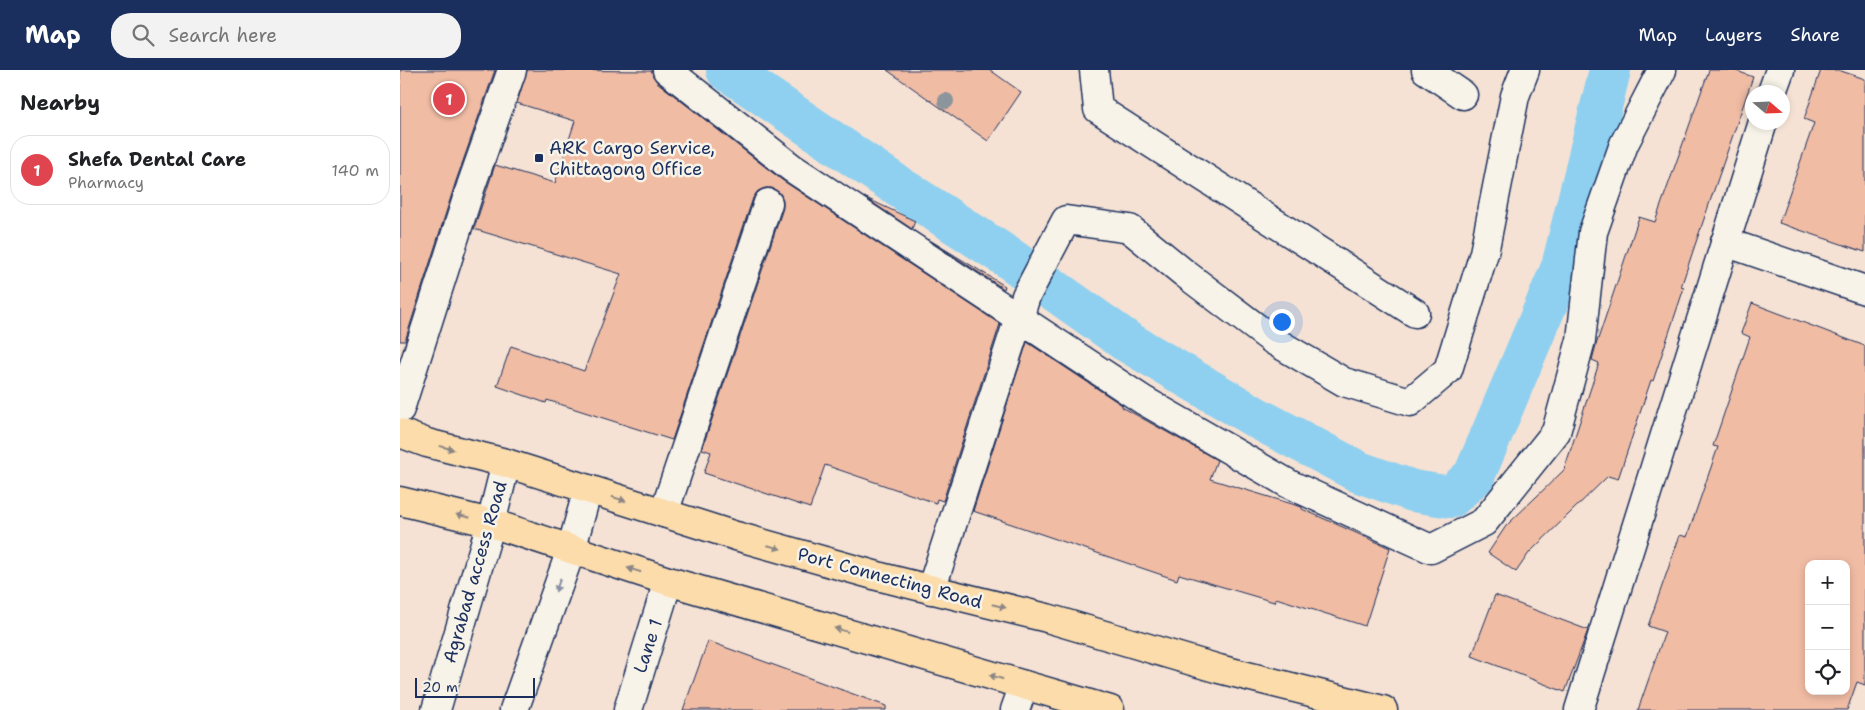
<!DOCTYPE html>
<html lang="en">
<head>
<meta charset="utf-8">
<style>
	:root { --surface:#fff; --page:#f2f2f2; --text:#202124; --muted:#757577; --line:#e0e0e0; --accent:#1b2f5e }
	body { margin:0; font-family:"Shantell Sans",sans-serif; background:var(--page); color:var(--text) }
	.controls { position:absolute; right:15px; bottom:15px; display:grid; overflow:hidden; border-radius:10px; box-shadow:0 2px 8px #0003 }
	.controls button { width:45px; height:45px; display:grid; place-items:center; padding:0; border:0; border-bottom:1px solid var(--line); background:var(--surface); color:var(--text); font:25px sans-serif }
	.compass { position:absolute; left:1345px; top:15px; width:45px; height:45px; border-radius:50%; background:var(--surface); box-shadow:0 2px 8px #0003; rotate:109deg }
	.scale { position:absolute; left:15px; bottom:12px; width:120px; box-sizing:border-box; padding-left:5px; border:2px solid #1b2f5e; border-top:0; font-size:14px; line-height:18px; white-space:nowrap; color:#1b2f5e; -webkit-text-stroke:4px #f7f3e8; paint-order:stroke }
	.you { position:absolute; left:881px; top:251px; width:18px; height:18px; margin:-12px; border:4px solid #fff; border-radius:50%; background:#1a73e8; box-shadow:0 0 0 8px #1a73e833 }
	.badge { display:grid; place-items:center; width:32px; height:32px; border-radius:50%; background:var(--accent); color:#fff; font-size:16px; font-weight:700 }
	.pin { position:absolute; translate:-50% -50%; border:2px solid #fff; box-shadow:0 1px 5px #0006 }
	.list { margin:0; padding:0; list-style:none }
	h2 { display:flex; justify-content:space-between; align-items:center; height:65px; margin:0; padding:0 20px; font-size:21px }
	h2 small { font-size:16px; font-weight:400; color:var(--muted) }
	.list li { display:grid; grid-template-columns:32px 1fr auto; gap:15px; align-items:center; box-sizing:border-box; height:70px; margin:0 10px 10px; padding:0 10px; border:1px solid var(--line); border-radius:20px }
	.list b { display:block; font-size:19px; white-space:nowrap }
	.list p { margin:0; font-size:16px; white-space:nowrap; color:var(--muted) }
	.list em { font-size:16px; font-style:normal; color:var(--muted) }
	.icon { flex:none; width:28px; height:28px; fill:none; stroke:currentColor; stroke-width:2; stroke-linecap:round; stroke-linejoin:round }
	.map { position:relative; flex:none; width:1465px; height:640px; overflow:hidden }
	header { display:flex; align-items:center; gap:30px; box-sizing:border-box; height:70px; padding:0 25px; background:var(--accent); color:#fff }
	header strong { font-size:24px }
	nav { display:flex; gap:28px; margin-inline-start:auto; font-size:18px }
	.search { width:350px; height:45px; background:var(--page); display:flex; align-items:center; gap:12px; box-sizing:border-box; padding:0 18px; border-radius:20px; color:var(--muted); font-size:19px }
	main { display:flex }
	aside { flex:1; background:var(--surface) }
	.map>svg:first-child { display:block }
</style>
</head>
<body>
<header>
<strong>Map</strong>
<div class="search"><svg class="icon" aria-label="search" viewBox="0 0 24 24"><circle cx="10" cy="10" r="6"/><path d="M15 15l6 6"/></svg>Search here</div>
<nav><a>Map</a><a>Layers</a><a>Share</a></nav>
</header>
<main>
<aside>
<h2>Nearby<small></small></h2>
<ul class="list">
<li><span class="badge" style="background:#e0444e">1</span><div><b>Shefa Dental Care</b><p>Pharmacy</p></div><em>140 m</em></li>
</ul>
</aside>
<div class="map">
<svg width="1465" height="640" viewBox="0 0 1465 640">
	<rect width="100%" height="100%" fill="#f5e2d4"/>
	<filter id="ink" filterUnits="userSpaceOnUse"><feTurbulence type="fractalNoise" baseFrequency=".02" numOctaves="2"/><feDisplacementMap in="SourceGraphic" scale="10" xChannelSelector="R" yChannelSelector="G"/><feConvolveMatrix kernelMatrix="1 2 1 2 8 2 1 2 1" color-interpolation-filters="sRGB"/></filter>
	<g filter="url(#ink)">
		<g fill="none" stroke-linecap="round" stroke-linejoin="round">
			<path stroke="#8fd0f0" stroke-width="42" d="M327 0 505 121 609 188 726 271 857 348 959 402 1013 421 1051 427 1074 406 1162 197 1210 0"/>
		</g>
		<g fill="#f1bca4" stroke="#1b2f5e" fill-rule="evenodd">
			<path d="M0 0H95L56 111 5 271H0Z"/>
			<path d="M127 0 252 1 253 6 257 12 382 110 600 254 543 431 537 429 536 433 425 395 410 438 304 403 311 382 302 379 383 138V130L380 123 372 118H365L358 121 353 128 272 370 147 330 146 333 97 316 111 276 184 301 221 204 74 159 95 95 155 113 175 51 117 33Z"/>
			<path d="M487 0H590L621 22 588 71Z"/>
			<path d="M1309 0H1334L1353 7 1295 175 1281 217 1284 218 1253 311 1251 310 1218 409 1208 406 1129 483 1116 502 1088 483 1106 456 1164 400 1199 293 1192 290 1196 275 1239 147 1255 152Z"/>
			<path d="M1421 0H1438L1465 9V182L1379 153 1414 53 1404 49Z"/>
			<path d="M464 127 515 151 512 159Z"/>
			<path d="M528 169 605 216 604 219Z"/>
			<path d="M1352 233 1465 276V615L1457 612 1447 640H1238L1265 562 1248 556 1280 465 1287 467 1318 377 1313 376 1350 267 1341 263ZM1409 494H1446V621H1409Z"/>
			<path d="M627 272 722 335V337L817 390 810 409 902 437V439L990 478 965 556 876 528 874 532 779 504 777 510 573 441Z"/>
			<path d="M1095 525 1188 560 1165 622 1072 586Z"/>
			<path d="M308 571 486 636V640H283Z"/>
		</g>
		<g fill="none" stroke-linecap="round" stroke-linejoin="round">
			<defs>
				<g id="minor">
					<path d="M267 0 392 98 743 330 889 414 1031 479 1084 452 1156 362 1181 270 1193 162 1224 74 1262 0"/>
					<path d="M694 0 698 39 1015 243"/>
					<path d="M1026 0 1063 25"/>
					<path d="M1372 22 1380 0"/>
					<path d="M1325 172 1465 220"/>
					<path d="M0 339 71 116 112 0"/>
					<path d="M264 443 368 133"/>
					<path d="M531 520 626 226 666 150 730 159 784 203 874 271 944 312 1010 332 1048 300 1084 183 1115 26 1125 0"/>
					<path d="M228 640 268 511"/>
					<path d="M615 640 624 615"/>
					<path d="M1179 640 1363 52"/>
				</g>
				<g id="secondary">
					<path d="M36 640 91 453 106 393"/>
					<path d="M114 640 171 480 188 419"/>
				</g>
				<g id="trunk">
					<path d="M0 363 27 373 106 393 336 466 481 507 647 548 819 599 983 640"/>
					<path d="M0 431 91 453 268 511 710 640"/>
				</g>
			</defs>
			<use href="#minor" stroke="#1b2f5e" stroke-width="31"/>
			<use href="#secondary" stroke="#1b2f5e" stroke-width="31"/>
			<use href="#trunk" stroke="#1b2f5e" stroke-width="31"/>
			<use href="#minor" stroke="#f7f3e8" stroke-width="28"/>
			<use href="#secondary" stroke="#f7f3e8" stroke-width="28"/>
			<use href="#trunk" stroke="#fcdcab" stroke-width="28"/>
		</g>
		<circle fill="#8c949c" cx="546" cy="31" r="8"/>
		<defs><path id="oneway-solid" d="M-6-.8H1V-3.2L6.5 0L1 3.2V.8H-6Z" transform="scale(1.25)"/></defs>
		<g fill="#8c8684">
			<use href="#oneway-solid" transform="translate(47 378) rotate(15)"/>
			<use href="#oneway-solid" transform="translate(219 429) rotate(18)"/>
			<use href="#oneway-solid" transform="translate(63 446) rotate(-167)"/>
			<use href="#oneway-solid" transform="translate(374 477) rotate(16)"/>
			<use href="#oneway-solid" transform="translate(234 500) rotate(-162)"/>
			<use href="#oneway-solid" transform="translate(599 536) rotate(14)"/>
			<use href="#oneway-solid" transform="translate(441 560) rotate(-164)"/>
			<use href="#oneway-solid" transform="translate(596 607) rotate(-163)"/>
		</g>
		<use fill="#8991a3" href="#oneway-solid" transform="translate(158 515) rotate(110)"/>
	</g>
	<rect fill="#1b2f5e" stroke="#f7f3e8" stroke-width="2" x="134" y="83" width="10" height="10" rx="2.5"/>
	<g text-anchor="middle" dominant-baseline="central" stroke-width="5" stroke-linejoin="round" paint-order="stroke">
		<g font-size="18" fill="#1b2f5e" stroke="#f7f3e8" text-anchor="start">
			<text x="149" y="78">ARK Cargo Service,<tspan x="149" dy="21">Chittagong Office</tspan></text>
		</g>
		<g font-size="18" fill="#1b2f5e" stroke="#f7f3e8">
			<text transform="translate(75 502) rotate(-74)">Agrabad access Road</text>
			<text transform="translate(490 508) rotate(15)">Port Connecting Road</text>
			<text transform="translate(248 576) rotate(-72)">Lane 1</text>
		</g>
	</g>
</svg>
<div class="controls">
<button>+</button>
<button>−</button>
<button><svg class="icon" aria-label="locate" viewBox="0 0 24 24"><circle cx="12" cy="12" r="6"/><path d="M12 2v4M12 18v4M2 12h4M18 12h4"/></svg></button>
</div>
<svg class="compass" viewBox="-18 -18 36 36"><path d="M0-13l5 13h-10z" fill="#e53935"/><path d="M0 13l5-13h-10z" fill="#757577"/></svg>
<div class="scale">20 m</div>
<div class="you"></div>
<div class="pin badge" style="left:49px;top:29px;background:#e0444e">1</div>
</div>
</main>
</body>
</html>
